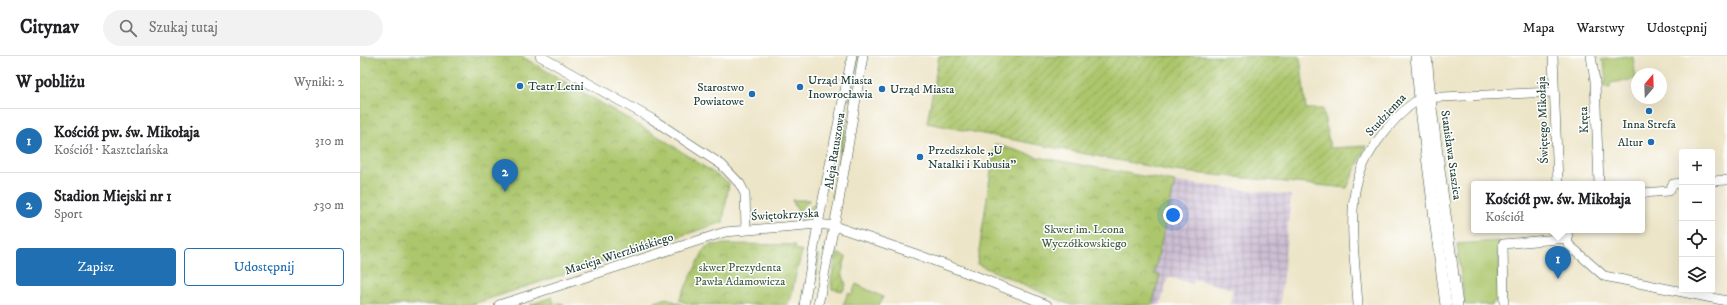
<!DOCTYPE html>
<html lang="pl">
<head>
<meta charset="utf-8">
<style>
	:root { --surface:#fff; --page:#f2f2f2; --text:#202124; --muted:#757577; --line:#e0e0e0; --accent:#1f6fb2 }
	body { margin:0; font-family:"IM FELL DW Pica",serif; background:var(--page); color:var(--text) }
	.controls { position:absolute; right:12px; bottom:12px; display:grid; overflow:hidden; border-radius:4px; box-shadow:0 4px 16px #0002 }
	.controls button { width:36px; height:36px; display:grid; place-items:center; padding:0; border:0; border-bottom:1px solid var(--line); background:var(--surface); color:var(--text); font:20px sans-serif }
	.compass { position:absolute; left:1271px; top:12px; width:36px; height:36px; border-radius:50%; background:var(--surface); box-shadow:0 4px 16px #0002; rotate:19deg }
	.you { position:absolute; left:813px; top:159px; width:14px; height:14px; margin:-10px; border:3px solid #fff; border-radius:50%; background:#1a73e8; box-shadow:0 0 0 6px #1a73e833 }
	.badge { display:grid; place-items:center; width:26px; height:26px; border-radius:50%; background:var(--accent); color:#fff; font-size:13px; font-weight:700 }
	.pin { position:absolute; translate:-50% -33px; filter:drop-shadow(0 1px 2px #0008) }
	.pin::after { content:''; position:absolute; top:21px; width:14px; height:12px; background:inherit; clip-path:polygon(0 0,100% 0,50% 100%) }
	.popup { position:absolute; left:1111px; top:125px; width:174px; height:52px; box-sizing:border-box; display:grid; place-content:center; border-radius:4px; background:var(--surface); filter:drop-shadow(0 1px 3px #0005); font-size:13px; white-space:nowrap; color:var(--muted) }
	.popup b { font-size:15px; color:var(--text) }
	.popup::after { content:''; position:absolute; left:50%; top:100%; margin-left:-8px; border:8px solid transparent; border-top-color:var(--surface) }
	.list { margin:0; padding:0; list-style:none }
	h2 { display:flex; justify-content:space-between; align-items:center; height:52px; margin:0; padding:0 16px; font-size:17px }
	h2 small { font-size:13px; font-weight:400; color:var(--muted) }
	.list li { display:grid; grid-template-columns:26px 1fr auto; gap:12px; align-items:center; box-sizing:border-box; height:64px; padding:0 16px; border-top:1px solid var(--line) }
	.list b { display:block; font-size:15px; white-space:nowrap }
	.list p { margin:0; font-size:13px; white-space:nowrap; color:var(--muted) }
	.list em { font-size:13px; font-style:normal; color:var(--muted) }
	.actions { display:flex; gap:8px; padding:12px 16px }
	.actions a { flex:1; padding:9px 0; border:1px solid var(--accent); border-radius:4px; text-align:center; font-size:14px; color:var(--accent) }
	.actions .main { background:var(--accent); color:#fff }
	.icon { flex:none; width:22px; height:22px; fill:none; stroke:currentColor; stroke-width:2; stroke-linecap:round; stroke-linejoin:round }
	.map { position:relative; flex:none; width:1367px; height:249px; overflow:hidden }
	header { display:flex; align-items:center; gap:24px; box-sizing:border-box; height:56px; padding:0 20px; background:var(--surface); border-bottom:1px solid var(--line) }
	header strong { font-size:19px }
	nav { display:flex; gap:22px; margin-inline-start:auto; font-size:14px }
	.search { width:280px; height:36px; background:var(--page); display:flex; align-items:center; gap:10px; box-sizing:border-box; padding:0 14px; border-radius:22px; color:var(--muted); font-size:15px }
	main { display:flex }
	aside { flex:1; background:var(--surface) }
	.map>svg:first-child { display:block }
</style>
</head>
<body>
<header>
<strong>Citynav</strong>
<div class="search"><svg class="icon" aria-label="search" viewBox="0 0 24 24"><circle cx="10" cy="10" r="6"/><path d="M15 15l6 6"/></svg>Szukaj tutaj</div>
<nav><a>Mapa</a><a>Warstwy</a><a>Udostępnij</a></nav>
</header>
<main>
<aside>
<h2>W pobliżu<small>Wyniki: 2</small></h2>
<ul class="list">
<li><span class="badge">1</span><div><b>Kościół pw. św. Mikołaja</b><p>Kościół · Kasztelańska</p></div><em>310 m</em></li>
<li><span class="badge">2</span><div><b>Stadion Miejski nr 1</b><p>Sport</p></div><em>530 m</em></li>
</ul>
<div class="actions"><a class="main">Zapisz</a><a>Udostępnij</a></div>
</aside>
<div class="map">
<svg width="1367" height="249" viewBox="0 0 1367 249">
	<defs>
		<pattern id="industrial-grid" width="8" height="8" patternUnits="userSpaceOnUse"><rect width="8" height="8" fill="#cdbed3"/><path d="M0 4h8M4 0v8" fill="none" stroke="#a69cac"/></pattern>
		<pattern id="park-crowns" width="20" height="18" patternUnits="userSpaceOnUse"><rect width="20" height="18" fill="#acc66c"/><path d="M2 6a3 3 0 1 1 6 0M12 15a3 3 0 1 1 6 0" fill="none" stroke="#8ba25a"/></pattern>
		<pattern id="garden-furrows" width="10" height="10" patternUnits="userSpaceOnUse"><rect width="10" height="10" fill="#acc66c"/><path d="M-1 1l2-2M0 10L10 0M9 11l2-2" fill="none" stroke="#8ba25a"/></pattern>
	</defs>
	<rect width="100%" height="100%" fill="#fff"/>
	<filter id="ink" filterUnits="userSpaceOnUse"><feTurbulence type="fractalNoise" baseFrequency=".025" numOctaves="2"/><feDisplacementMap in="SourceGraphic" scale="8" xChannelSelector="R" yChannelSelector="G"/><feConvolveMatrix kernelMatrix="1 2 1 2 8 2 1 2 1" color-interpolation-filters="sRGB"/></filter>
	<filter id="wash" filterUnits="userSpaceOnUse"><feTurbulence type="fractalNoise" baseFrequency=".012" numOctaves="4" result="noise"/><feDisplacementMap in="SourceGraphic" scale="16" xChannelSelector="R" yChannelSelector="G"/><feGaussianBlur stdDeviation="0.9" result="paint"/><feColorMatrix in="noise" values="0 0 0 0 0 0 0 0 0 0 0 0 0 0 0 0 0 1.4 0 .05"/><feComposite in="paint" operator="in"/></filter>
	<g filter="url(#wash)">
		<rect width="100%" height="100%" fill="#ede5c8"/>
		<path fill="url(#industrial-grid)" d="M815 126 931 139 920 249H869L873 233 834 223 833 228 808 221 800 249H792L800 220 794 218Z"/>
		<g fill="#acc66c" stroke="#668250">
			<path d="M496 0H499L490 44 488 45Z"/>
			<path d="M1265 0 1273 1 1276 23 1250 27V32H1248L1239 25 1246 26 1244 8 1241 4Z"/>
			<path d="M486 55 488 58 475 143 472 142Z"/>
			<path d="M432 144H450L439 155 437 154Z"/>
			<path d="M457 147C455 157 450 162 440 164 443 158 451 149 457 147Z"/>
			<path d="M1139 185V244L1132 247V249H1105L1097 188Z"/>
			<path d="M457 199H460L451 249H449Z"/>
			<path d="M496 228 523 241 519 249H483L488 237 492 238Z"/>
		</g>
		<g fill="url(#park-crowns)" stroke="#668250">
			<path d="M0 0H161L304 84 369 127 363 166 110 249H0Z"/>
			<path d="M635 88 678 101 815 126 794 218 800 219 792 249H710L617 208Z"/>
			<path d="M368 188 435 189 436 194H441L442 196 435 222 431 243H429L428 249H331L319 244 345 192 350 189Z"/>
			<path d="M192 241 194 248 200 247 205 249H170Z"/>
			<path d="M307 242 323 249H286Z"/>
		</g>
		<g fill="url(#garden-furrows)" stroke="#668250">
			<path d="M579 0H940L946 53H963L970 92 1006 90 987 132 813 115 567 67Z"/>
			<path d="M477 197 486 201 482 216 486 229 483 235 472 233 471 224Z"/>
		</g>
	</g>
	<g filter="url(#ink)">
		<g fill="none" stroke-linecap="round" stroke-linejoin="round">
			<defs>
				<g id="minor">
					<path d="M180 0 292 63 362 109 380 128 385 138 386 173"/>
					<path d="M1193 0 1198 128"/>
					<path d="M1231 0 1235 25 1239 128"/>
					<path d="M1352 125 1367 124"/>
					<path d="M1282 137 1309 135 1313 128 1322 127"/>
					<path d="M1207 174 1208 188 1244 220 1367 245"/>
					<path d="M139 249 365 176 458 168 474 170 553 197 613 219 687 249"/>
					<path d="M444 249 458 168 492 0"/>
					<path d="M458 249 479 145 503 0"/>
					<path d="M998 249C996 214 990 177 994 142 998 103 1030 63 1060 42L1194 36"/>
					<path d="M1144 249 1143 188 1208 182"/>
				</g>
				<g id="major">
					<path d="M1056 0 1061 53 1086 249"/>
					<path d="M1066 0 1071 52 1097 249"/>
				</g>
			</defs>
			<use href="#minor" stroke="#3e564a" stroke-width="10"/>
			<use href="#major" stroke="#3e564a" stroke-width="12"/>
			<use href="#minor" stroke="#fff" stroke-width="9"/>
			<use href="#major" stroke="#fff" stroke-width="11"/>
		</g>
	</g>
	<g fill="#1f6fb2" stroke="#fff" stroke-width="1.5">
		<circle cx="160" cy="30" r="4"/>
		<circle cx="440" cy="31" r="4"/>
		<circle cx="522" cy="33" r="4"/>
		<circle cx="392" cy="38" r="4"/>
		<circle cx="1289" cy="55" r="4"/>
		<circle cx="1291" cy="86" r="4"/>
		<circle cx="560" cy="101" r="4"/>
	</g>
	<g text-anchor="middle" dominant-baseline="central" stroke-width="3" stroke-linejoin="round" paint-order="stroke">
		<g font-size="12" fill="#1f3d34" stroke="#fff" text-anchor="start">
			<text x="448" y="24">Urząd Miasta<tspan x="448" dy="14">Inowrocławia</tspan></text>
			<text x="168" y="30">Teatr Letni</text>
			<text x="384" y="31" text-anchor="end">Starostwo<tspan x="384" dy="14">Powiatowe</tspan></text>
			<text x="530" y="33">Urząd Miasta</text>
			<text x="1289" y="68" text-anchor="middle">Inna Strefa</text>
			<text x="1283" y="86" text-anchor="end">Altur</text>
			<text x="568" y="94">Przedszkole „U<tspan x="568" dy="14">Natalki i Kubusia”</tspan></text>
		</g>
		<g font-size="12" fill="#1f3d34" stroke="#fff">
			<text transform="translate(1026 59) rotate(-47)">Studzienna</text>
			<text transform="translate(1183 64) rotate(-92)">Świętego Mikołaja</text>
			<text transform="translate(1224 64) rotate(-92)">Kręta</text>
			<text transform="translate(475 95) rotate(-81)">Aleja Ratuszowa</text>
			<text transform="translate(1091 99) rotate(82)">Stanisława Staszica</text>
			<text transform="translate(425 159) rotate(-3)">Świętokrzyska</text>
			<text transform="translate(259 198) rotate(-18)">Macieja Wierzbińskiego</text>
		</g>
		<g font-size="12" fill="#425f42" stroke="#fff">
			<text x="724" y="173">Skwer im. Leona<tspan x="724" dy="14">Wyczółkowskiego</tspan></text>
			<text x="380" y="211">skwer Prezydenta<tspan x="380" dy="14">Pawła Adamowicza</tspan></text>
		</g>
	</g>
</svg>
<div class="controls">
<button>+</button>
<button>−</button>
<button><svg class="icon" aria-label="locate" viewBox="0 0 24 24"><circle cx="12" cy="12" r="6"/><path d="M12 2v4M12 18v4M2 12h4M18 12h4"/></svg></button>
<button><svg class="icon" aria-label="layers" viewBox="0 0 24 24"><path d="M12 4l9 5-9 5-9-5zM3 14l9 5 9-5"/></svg></button>
</div>
<svg class="compass" viewBox="-18 -18 36 36"><path d="M0-13l5 13h-10z" fill="#e53935"/><path d="M0 13l5-13h-10z" fill="#757577"/></svg>
<div class="you"></div>
<div class="pin badge" style="left:1198px;top:223px">1</div>
<div class="popup"><b>Kościół pw. św. Mikołaja</b>Kościół</div>
<div class="pin badge" style="left:145px;top:136px">2</div>
</div>
</main>
</body>
</html>
